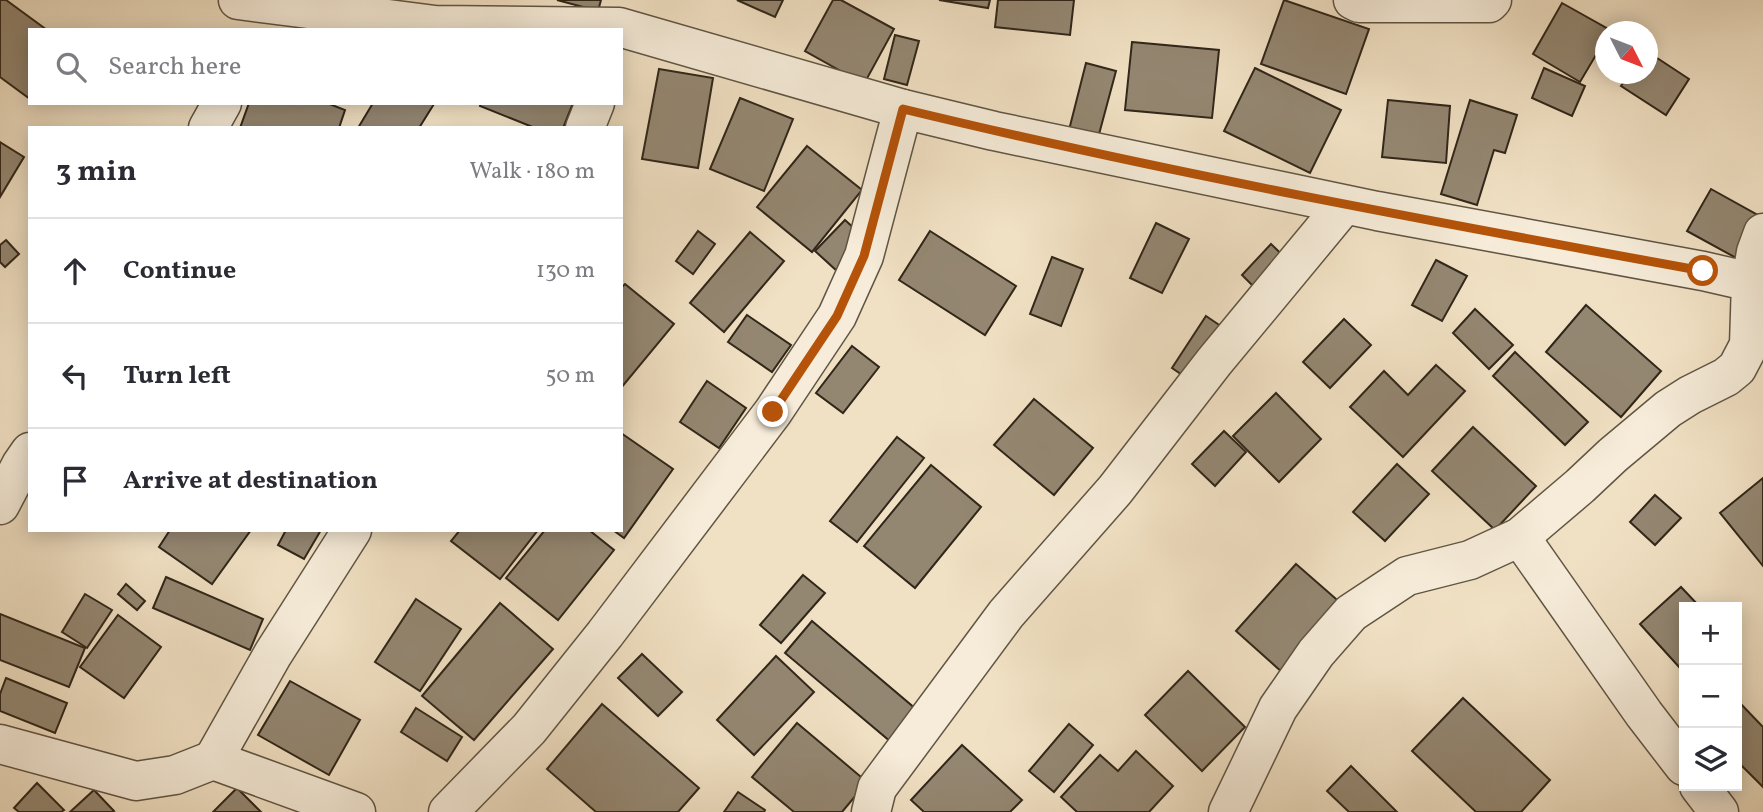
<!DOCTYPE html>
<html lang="en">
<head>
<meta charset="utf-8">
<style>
	:root { --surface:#fff; --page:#f7f7f7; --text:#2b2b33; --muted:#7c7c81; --line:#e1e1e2 }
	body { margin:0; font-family:Vollkorn,serif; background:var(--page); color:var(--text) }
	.controls { position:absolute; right:21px; bottom:21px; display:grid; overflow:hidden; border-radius:0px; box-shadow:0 4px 18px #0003 }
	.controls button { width:63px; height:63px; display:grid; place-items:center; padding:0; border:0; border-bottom:2px solid var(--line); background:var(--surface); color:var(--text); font:35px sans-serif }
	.compass { position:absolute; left:1595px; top:21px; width:63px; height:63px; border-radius:50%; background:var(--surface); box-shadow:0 4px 18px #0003; rotate:132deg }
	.stop { position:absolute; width:21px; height:21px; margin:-16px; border:5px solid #b45309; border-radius:50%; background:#fff }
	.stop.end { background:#b45309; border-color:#fff; box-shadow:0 2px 7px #0008 }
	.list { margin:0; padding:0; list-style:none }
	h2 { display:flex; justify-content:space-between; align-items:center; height:91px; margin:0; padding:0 28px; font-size:30px }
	h2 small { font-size:23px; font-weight:400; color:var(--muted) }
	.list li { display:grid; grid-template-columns:46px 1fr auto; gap:21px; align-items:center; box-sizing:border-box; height:105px; padding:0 28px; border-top:2px solid var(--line) }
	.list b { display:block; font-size:26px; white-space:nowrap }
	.list em { font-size:23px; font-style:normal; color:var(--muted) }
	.icon { flex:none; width:38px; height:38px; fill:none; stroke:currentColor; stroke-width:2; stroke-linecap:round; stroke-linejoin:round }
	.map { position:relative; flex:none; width:1763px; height:812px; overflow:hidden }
	.search { position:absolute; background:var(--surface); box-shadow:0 4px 18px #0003; left:28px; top:28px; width:595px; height:77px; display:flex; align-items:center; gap:18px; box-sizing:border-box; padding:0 24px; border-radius:0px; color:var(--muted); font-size:26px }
	.panel { position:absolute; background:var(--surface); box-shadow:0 4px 18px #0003; left:28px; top:126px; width:595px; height:406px; border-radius:0px }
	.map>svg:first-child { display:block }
</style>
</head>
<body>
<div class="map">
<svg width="1763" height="812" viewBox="0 0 1763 812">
	<rect width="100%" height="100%" fill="#f1e1c4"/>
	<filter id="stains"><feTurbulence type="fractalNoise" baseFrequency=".00286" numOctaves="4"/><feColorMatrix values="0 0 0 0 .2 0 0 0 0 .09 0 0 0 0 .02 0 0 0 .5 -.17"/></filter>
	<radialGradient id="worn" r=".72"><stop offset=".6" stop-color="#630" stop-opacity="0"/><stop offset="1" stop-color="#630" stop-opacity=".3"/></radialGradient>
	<g fill="#948772" stroke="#302619" stroke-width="2">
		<path d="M0 0H6L47 30H30V99L0 77Z"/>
		<path d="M557 0H601L598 11Z"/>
		<path d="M737 0H783L775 17Z"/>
		<path d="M833 0H841L894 29 864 84 805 51Z"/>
		<path d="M939 0H990L988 8Z"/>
		<path d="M998 0H1074L1070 35 995 27Z"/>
		<path d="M1284 0 1369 29 1346 94 1261 64Z"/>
		<path d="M1562 3 1610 30 1606 32V38L1580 82 1533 54Z"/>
		<path d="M895 35 919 41 907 85 884 79Z"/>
		<path d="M1132 42 1219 50 1212 118 1125 110Z"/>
		<path d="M1648 52 1689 79 1666 115 1621 86 1629 74H1648Z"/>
		<path d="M1086 63 1116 71 1098 138 1069 130Z"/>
		<path d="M1255 68 1341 110 1310 173 1224 131Z"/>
		<path d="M1544 68 1585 86 1572 116 1532 98Z"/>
		<path d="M659 69 713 78 698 168 642 159Z"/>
		<path d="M740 98 793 119 764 191 710 169Z"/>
		<path d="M1388 100 1450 106 1446 163 1382 157Z"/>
		<path d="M1470 100 1517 115 1505 153 1494 150 1477 205 1441 194Z"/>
		<path d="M249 103H327L345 110 339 128H240Z"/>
		<path d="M373 103H432L434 104 419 128H358Z"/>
		<path d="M481 103H573L563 128H535L480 106Z"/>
		<path d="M0 142 24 157 0 197Z"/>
		<path d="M807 146 862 190 812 252 757 207Z"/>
		<path d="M1711 189 1763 218 1749 265 1687 231Z"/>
		<path d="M845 220 867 240 837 271 815 251Z"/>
		<path d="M1156 223 1189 239 1162 293 1130 278Z"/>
		<path d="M698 231 715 244 693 274 676 261Z"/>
		<path d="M930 231 1016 286 985 335 899 280Z"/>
		<path d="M750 232 784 261 724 332 690 303Z"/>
		<path d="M6 240 19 254 5 267 0 262V245Z"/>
		<path d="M1271 244 1296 268 1266 299 1242 275Z"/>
		<path d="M1052 257 1083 269 1061 326 1030 314Z"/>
		<path d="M1436 260 1467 276 1442 321 1412 305Z"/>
		<path d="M625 284 674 324 621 388V288Z"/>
		<path d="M1586 305 1661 371 1621 417 1546 352Z"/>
		<path d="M1475 309 1513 345 1489 369 1453 333Z"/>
		<path d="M747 315 791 345 772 372 728 342Z"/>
		<path d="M1206 316 1231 333 1197 385 1172 368Z"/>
		<path d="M1344 319 1371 345 1330 388 1303 362Z"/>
		<path d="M852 346 879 367 843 413 816 393Z"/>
		<path d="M1515 352 1588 422 1565 445 1493 376Z"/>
		<path d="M1436 365 1465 391 1403 457 1350 407 1384 371 1408 395Z"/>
		<path d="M707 381 746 408 719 448 680 422Z"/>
		<path d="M1276 393 1321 439 1279 482 1233 436Z"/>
		<path d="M1034 399 1093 448 1054 495 994 445Z"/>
		<path d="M1473 427 1536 486 1495 530 1432 471Z"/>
		<path d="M1224 431 1246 452 1215 486 1192 464Z"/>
		<path d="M621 433 673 469 624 538 613 530H621Z"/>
		<path d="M897 437 924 458 857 542 830 521Z"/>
		<path d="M1397 464 1429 494 1385 541 1353 512Z"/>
		<path d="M931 465 981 507 915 588 864 546Z"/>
		<path d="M1763 478V566L1720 513Z"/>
		<path d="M1655 495 1681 518 1655 545 1630 522Z"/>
		<path d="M170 530H251L212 584 159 547Z"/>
		<path d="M286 530H321L304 559 278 545Z"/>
		<path d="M460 530H538L500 579 451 541Z"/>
		<path d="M545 530H589L614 550 558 620 506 578Z"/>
		<path d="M1296 564 1343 605 1283 673 1236 631Z"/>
		<path d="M803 575 825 593 781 643 760 625Z"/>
		<path d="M166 577 263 619 250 650 153 608Z"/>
		<path d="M126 584 145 601 137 610 118 594Z"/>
		<path d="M1681 587 1700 607H1684V664L1680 668 1640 624Z"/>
		<path d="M85 594 112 610 87 648 62 632Z"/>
		<path d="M416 599 461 629 420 691 375 662Z"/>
		<path d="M500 603 553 649 474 740 422 696Z"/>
		<path d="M0 614 85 648 69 687 0 660Z"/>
		<path d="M118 615 161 647 124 698 80 667Z"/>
		<path d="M812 621 917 710 891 742 785 653Z"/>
		<path d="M642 654 682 692 658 716 618 678Z"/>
		<path d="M776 656 814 692 754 755 717 720Z"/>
		<path d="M1188 671 1245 727 1202 771 1145 715Z"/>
		<path d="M6 678 67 703 55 733 0 711V694Z"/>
		<path d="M290 681 360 720 329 775 258 735Z"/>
		<path d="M1463 698 1550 780 1521 812H1476L1412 751Z"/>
		<path d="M1737 700 1763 727V787L1737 761Z"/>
		<path d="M602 704 699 788 678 812H596L547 769Z"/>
		<path d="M416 708 462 737 447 761 401 732Z"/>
		<path d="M797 723 867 782 842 812H794L752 777Z"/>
		<path d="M1069 724 1093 745 1054 792 1029 771Z"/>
		<path d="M962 745 1022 800 1010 812H924L911 800Z"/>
		<path d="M1136 751 1173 786 1149 812H1077L1061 797 1100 755 1118 771Z"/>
		<path d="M1351 766 1397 812H1349L1327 791Z"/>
		<path d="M37 783 64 810 61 812H19L14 808Z"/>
		<path d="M237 788 261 812H213Z"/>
		<path d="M94 790 114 811 112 812H70Z"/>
		<path d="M738 792 765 810 764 812H724Z"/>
	</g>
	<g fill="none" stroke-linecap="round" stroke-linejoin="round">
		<defs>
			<g id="minor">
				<path d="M238 0 435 25 619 27 903 109 994 131 1377 211 1703 271 1751 282 1749 345 1737 368 1726 377 1690 395 1668 409 1613 455 1580 486 1520 537 1470 560 1407 576 1351 613 1316 653 1278 708 1228 812"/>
				<path d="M1353 0 1359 3H1489L1492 0"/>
				<path d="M208 128 222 103"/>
				<path d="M585 128 595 103"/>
				<path d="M1751 282 1756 252 1763 233"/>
				<path d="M0 505 21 465 30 452"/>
				<path d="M1520 537 1644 714 1684 766"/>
				<path d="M0 744 136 781 175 775 213 760 356 812"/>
				<path d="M213 760 273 654 352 530"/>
				<path d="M1699 786 1719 812"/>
				<path d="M448 812 529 729 605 634 773 412 837 316 864 256 903 109"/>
				<path d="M871 812 877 788 1006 614 1115 490 1214 362 1344 205"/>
			</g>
		</defs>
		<use href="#minor" stroke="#605544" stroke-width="41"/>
		<use href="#minor" stroke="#f6ecd9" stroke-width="38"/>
	</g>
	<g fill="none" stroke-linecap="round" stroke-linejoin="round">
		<path stroke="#b45309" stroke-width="9" d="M773 412 837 316 864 256 903 109C1167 173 1435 222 1703 271"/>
	</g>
	<rect width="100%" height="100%" filter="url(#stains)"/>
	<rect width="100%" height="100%" fill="url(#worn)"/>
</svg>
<div class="controls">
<button>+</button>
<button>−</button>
<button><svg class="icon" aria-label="layers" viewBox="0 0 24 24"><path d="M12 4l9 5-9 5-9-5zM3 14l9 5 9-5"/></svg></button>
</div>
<svg class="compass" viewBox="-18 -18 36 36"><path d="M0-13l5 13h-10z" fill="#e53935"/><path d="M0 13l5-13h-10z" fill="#7c7c81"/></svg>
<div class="stop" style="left:1703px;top:271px"></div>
<div class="stop end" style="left:773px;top:412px"></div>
<div class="search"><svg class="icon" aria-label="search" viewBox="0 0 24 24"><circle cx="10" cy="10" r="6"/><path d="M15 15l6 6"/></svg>Search here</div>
<section class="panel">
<h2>3 min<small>Walk · 180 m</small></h2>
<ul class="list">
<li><svg class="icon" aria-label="ahead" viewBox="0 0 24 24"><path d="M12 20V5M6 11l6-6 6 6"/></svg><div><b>Continue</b></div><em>130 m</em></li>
<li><svg class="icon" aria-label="left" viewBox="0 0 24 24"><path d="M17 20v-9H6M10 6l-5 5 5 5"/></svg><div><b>Turn left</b></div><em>50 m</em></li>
<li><svg class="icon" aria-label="arrive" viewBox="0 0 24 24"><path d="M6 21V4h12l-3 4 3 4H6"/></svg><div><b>Arrive at destination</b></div></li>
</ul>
</section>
</div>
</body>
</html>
